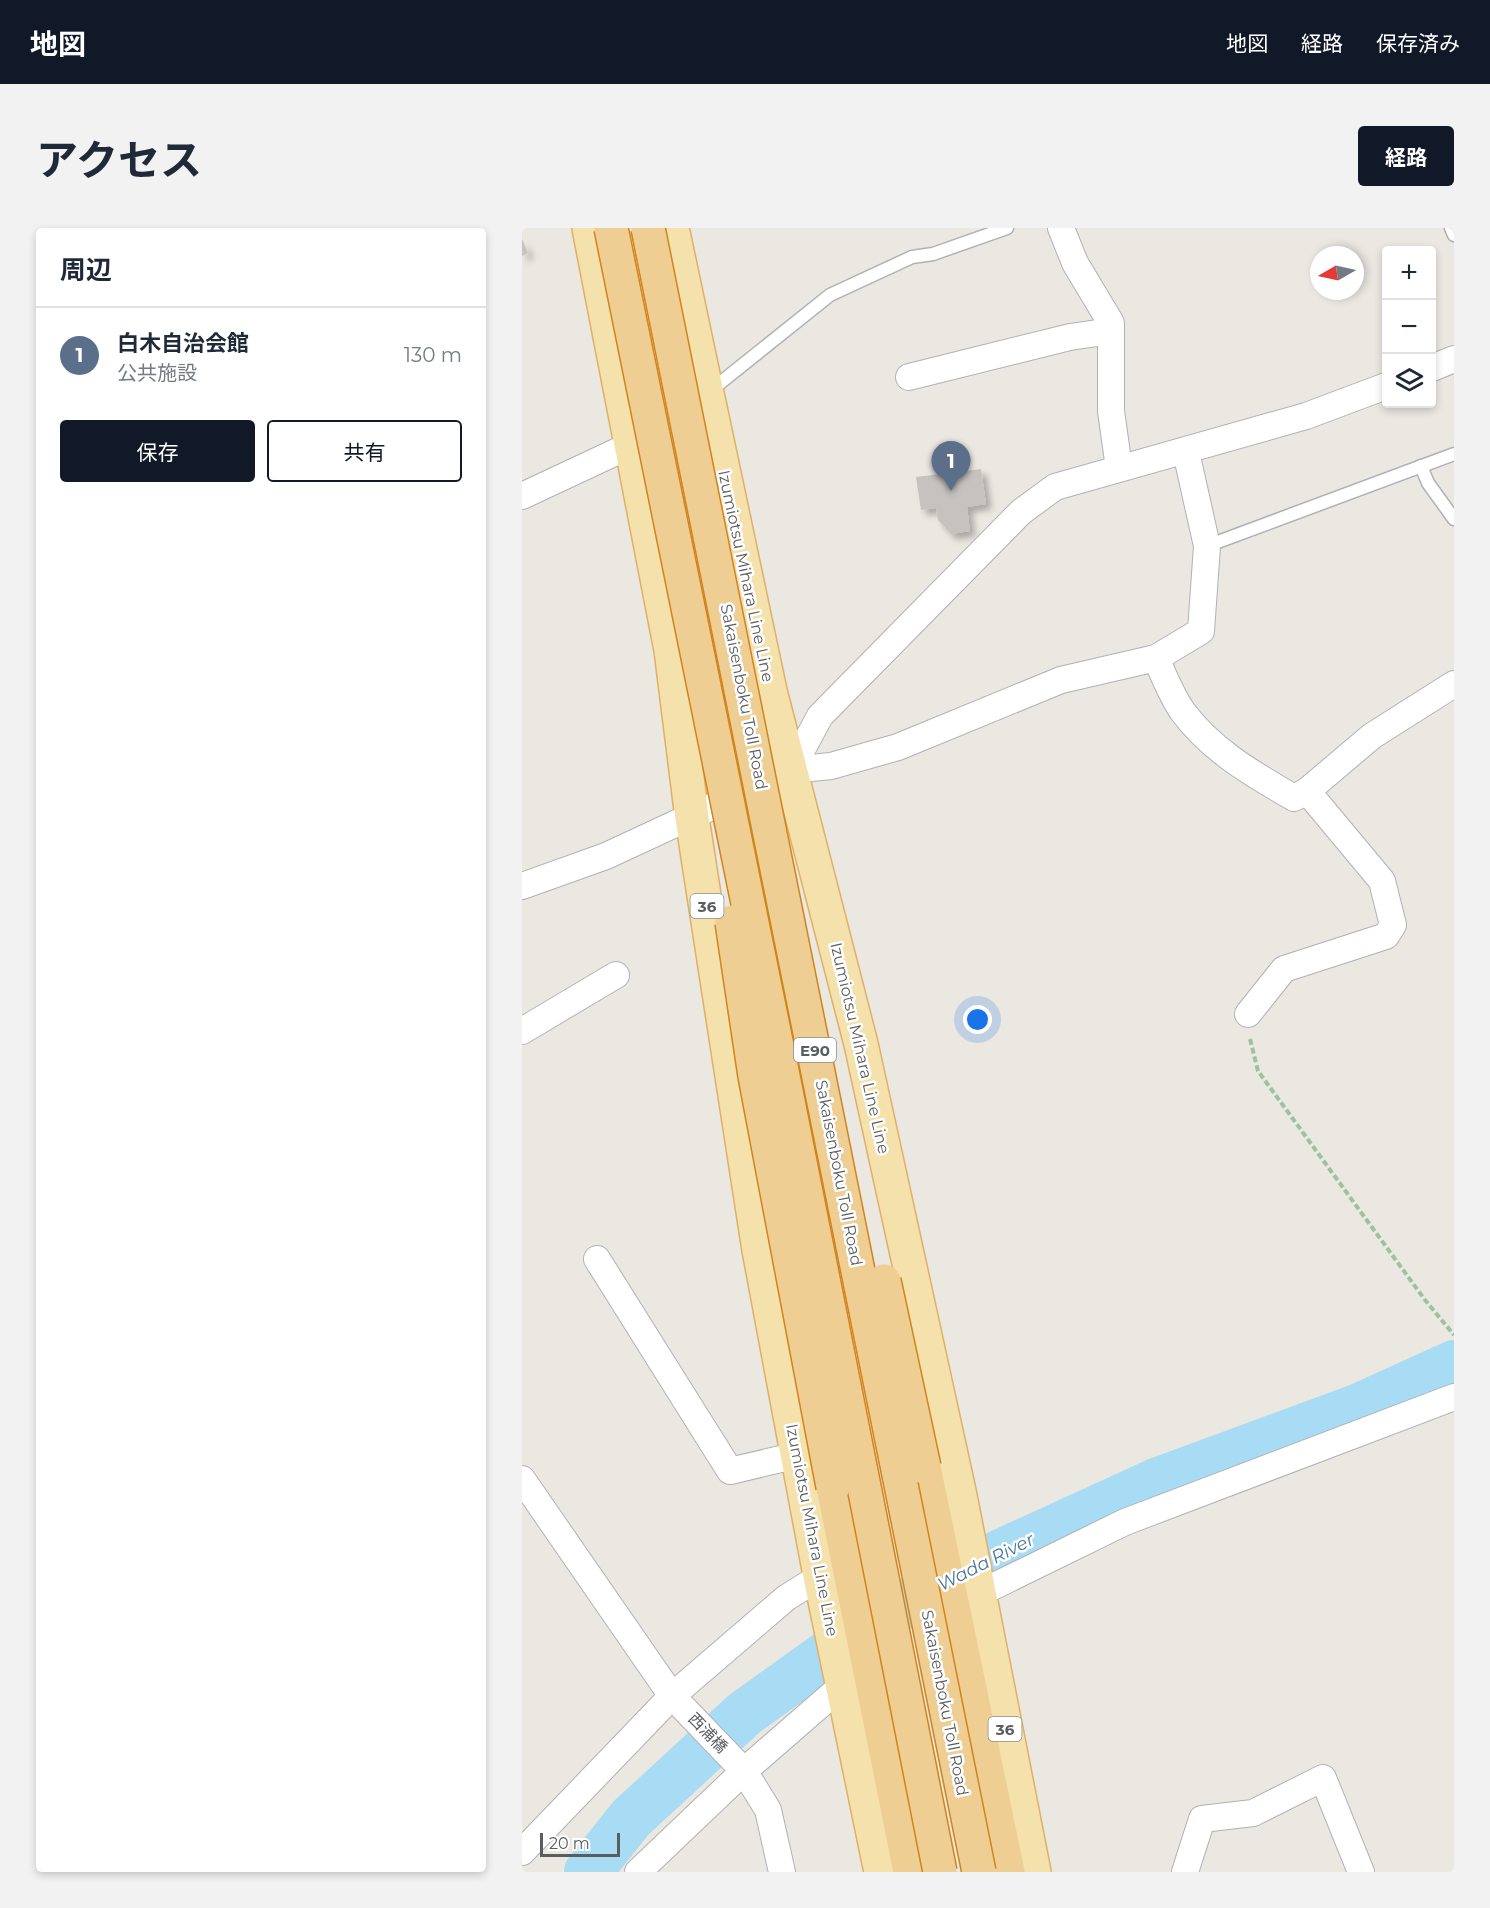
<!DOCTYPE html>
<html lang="ja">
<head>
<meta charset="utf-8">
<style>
	:root { --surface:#fff; --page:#f2f2f3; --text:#1f2937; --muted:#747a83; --line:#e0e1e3; --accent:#111827 }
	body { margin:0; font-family:Montserrat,"Noto Sans JP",sans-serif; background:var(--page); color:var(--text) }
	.controls { position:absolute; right:18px; top:18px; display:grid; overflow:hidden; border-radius:6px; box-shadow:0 3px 9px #0003 }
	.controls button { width:54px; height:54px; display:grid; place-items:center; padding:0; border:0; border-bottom:2px solid var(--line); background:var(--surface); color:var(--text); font:30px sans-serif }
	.compass { position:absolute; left:788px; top:18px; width:54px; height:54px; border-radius:50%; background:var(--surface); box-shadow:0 3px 9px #0003; rotate:261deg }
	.scale { position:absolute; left:18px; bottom:15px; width:80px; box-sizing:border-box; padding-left:6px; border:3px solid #5a5d60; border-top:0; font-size:16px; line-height:21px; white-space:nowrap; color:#5a5d60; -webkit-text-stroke:4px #fff; paint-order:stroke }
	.you { position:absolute; left:456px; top:792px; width:21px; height:21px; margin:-15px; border:4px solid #fff; border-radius:50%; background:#1a73e8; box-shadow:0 0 0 9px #1a73e833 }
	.badge { display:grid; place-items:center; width:39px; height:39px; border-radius:50%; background:var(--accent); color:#fff; font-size:20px; font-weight:700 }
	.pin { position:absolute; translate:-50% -50px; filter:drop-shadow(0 2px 3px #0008) }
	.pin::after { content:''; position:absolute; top:32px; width:21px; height:18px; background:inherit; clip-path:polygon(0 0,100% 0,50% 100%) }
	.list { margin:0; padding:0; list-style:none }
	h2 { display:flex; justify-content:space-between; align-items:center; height:78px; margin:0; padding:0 24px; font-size:26px }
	h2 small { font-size:20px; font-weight:400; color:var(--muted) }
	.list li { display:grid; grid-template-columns:39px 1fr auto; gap:18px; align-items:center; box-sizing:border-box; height:96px; padding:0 24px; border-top:2px solid var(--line) }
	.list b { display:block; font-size:22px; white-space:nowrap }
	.list p { margin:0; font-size:20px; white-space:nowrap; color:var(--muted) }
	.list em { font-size:20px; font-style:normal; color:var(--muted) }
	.actions { display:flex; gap:12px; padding:18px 24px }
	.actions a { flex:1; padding:14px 0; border:2px solid var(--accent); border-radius:6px; text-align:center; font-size:21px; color:var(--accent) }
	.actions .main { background:var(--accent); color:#fff }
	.icon { flex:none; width:33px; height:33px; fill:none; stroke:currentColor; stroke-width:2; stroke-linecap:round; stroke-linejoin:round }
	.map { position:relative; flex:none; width:932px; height:1644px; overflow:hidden; border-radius:6px }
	header { display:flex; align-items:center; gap:36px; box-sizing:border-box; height:84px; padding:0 30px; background:var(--accent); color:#fff }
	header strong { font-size:28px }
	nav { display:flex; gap:33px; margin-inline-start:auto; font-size:21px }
	.intro { display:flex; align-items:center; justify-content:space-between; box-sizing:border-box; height:144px; padding:0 36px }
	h1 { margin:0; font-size:42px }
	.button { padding:15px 27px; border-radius:6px; background:var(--accent); color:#fff; font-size:21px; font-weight:700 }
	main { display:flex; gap:36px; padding:0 36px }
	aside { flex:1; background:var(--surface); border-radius:6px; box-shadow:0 3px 9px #0003 }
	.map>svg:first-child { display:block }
</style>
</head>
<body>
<header>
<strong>地図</strong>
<nav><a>地図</a><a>経路</a><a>保存済み</a></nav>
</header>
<div class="intro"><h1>アクセス</h1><a class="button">経路</a></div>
<main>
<aside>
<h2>周辺<small></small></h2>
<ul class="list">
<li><span class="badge" style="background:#5c6f8a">1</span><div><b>白木自治会館</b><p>公共施設</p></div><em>130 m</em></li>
</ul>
<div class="actions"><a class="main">保存</a><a>共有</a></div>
</aside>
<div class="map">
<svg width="932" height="1644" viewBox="0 0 932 1644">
	<defs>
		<filter id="shadow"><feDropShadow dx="5.5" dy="5.5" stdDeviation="3" flood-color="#0004"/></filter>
	</defs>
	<rect width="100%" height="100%" fill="#ebe7e1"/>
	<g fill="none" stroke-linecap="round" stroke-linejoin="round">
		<path stroke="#a8dbf4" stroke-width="48" d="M66 1644 109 1590 222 1486 353 1392 481 1324 634 1254 835 1180 932 1136"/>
	</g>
	<g fill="#c6c2be" filter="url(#shadow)">
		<path d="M0 11 6 25 0 28Z"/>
		<path d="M459 241 464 276 445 279 448 303 429 306 416 292 414 280 399 282 394 249Z"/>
	</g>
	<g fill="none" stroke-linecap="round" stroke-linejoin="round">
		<defs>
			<g id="lane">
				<path d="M929 0 932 7"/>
				<path d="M188 163 308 67 390 29 411 26 485 0"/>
				<path d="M899 238 906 255 932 291"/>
				<path d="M685 318 932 226"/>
			</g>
			<g id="street">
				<path d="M539 0 553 35 589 95V183L597 240"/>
				<path d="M910 140 932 131"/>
				<path d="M387 149 548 109 589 103"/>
				<path d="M0 268 111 216"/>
				<path d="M634 430C642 448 650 469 661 484 690 523 731 546 772 570L785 563 850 508 932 456"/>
				<path d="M269 542 298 488 499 284 533 259 784 188 864 158"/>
				<path d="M0 658 84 628 269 542 309 538 376 519 539 452 634 430 679 403 685 318 664 224"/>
				<path d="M726 786 762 741 864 708 871 697 860 653 785 563"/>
				<path d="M0 803 94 747"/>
				<path d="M75 1031 208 1243 276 1227"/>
				<path d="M0 1251 150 1468 222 1543 246 1582 260 1644"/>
				<path d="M456 1366 603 1294 932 1169"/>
				<path d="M0 1624 150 1468 264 1370 299 1348"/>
				<path d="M116 1644 222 1543 321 1457"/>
				<path d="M663 1644 680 1591 731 1585 801 1550 839 1644"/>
			</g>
			<g id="primary">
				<path d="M67 0 149 422 170 590 237 1022 300 1358 359 1644"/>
				<path d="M150 0 248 463 339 816 437 1263 512 1644"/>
			</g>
			<g id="highway">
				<path d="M402 1239 486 1644"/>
				<path d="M311 1259 388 1644"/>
			</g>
		</defs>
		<use href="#lane" stroke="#afb2b5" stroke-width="15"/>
		<use href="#street" stroke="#afb2b5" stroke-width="28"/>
		<use href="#primary" stroke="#dfb066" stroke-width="36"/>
		<use href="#highway" stroke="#d1841b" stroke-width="36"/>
		<path stroke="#9cc2a3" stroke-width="4" stroke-dasharray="6 3" stroke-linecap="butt" d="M728 811 736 843 903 1072 932 1107"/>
		<use href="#lane" stroke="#fff" stroke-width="12"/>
		<use href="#street" stroke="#fff" stroke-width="26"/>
		<use href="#primary" stroke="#f4e1ac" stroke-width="33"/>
		<use href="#highway" stroke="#efce94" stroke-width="33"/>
		<defs>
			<g id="highway-bridge">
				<path d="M89 0 260 843 418 1644"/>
				<path d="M126 0 457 1644"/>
				<path d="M210 694 233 848 311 1259"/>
				<path d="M362 1053 402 1239"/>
			</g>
		</defs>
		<use href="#highway-bridge" stroke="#d1841b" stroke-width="36" stroke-linecap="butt"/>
		<use href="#highway-bridge" stroke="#efce94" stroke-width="33"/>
	</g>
	<g text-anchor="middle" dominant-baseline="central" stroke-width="5" stroke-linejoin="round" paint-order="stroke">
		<g fill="#fff" stroke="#8c8e90" stroke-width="1.5">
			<rect x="168.5" y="666" width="33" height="24" rx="4.5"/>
			<rect x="272" y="810" width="42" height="24" rx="4.5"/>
			<rect x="466.5" y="1489" width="33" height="24" rx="4.5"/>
		</g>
		<g font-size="15" font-weight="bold" fill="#5a5d60">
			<text x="185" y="678">36</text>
			<text x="293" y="822">E90</text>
			<text x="483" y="1501">36</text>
		</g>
		<g font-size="16" fill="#5a5d60" stroke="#fff">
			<text transform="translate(224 348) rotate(78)">Izumiotsu Mihara Line Line</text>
			<text transform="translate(222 469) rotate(79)">Sakaisenboku Toll Road</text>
			<text transform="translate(338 820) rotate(77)">Izumiotsu Mihara Line Line</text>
			<text transform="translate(317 945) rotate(79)">Sakaisenboku Toll Road</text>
			<text transform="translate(290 1302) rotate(79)">Izumiotsu Mihara Line Line</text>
			<text transform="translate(423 1475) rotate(79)">Sakaisenboku Toll Road</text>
			<text transform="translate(186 1505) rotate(46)">西浦橋</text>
		</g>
		<g font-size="18" font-style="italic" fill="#46789b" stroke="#fff">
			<text transform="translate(464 1334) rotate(-27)">Wada River</text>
		</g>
	</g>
</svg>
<div class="controls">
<button>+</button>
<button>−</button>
<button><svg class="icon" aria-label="layers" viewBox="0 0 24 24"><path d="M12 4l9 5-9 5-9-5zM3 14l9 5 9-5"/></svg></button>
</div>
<svg class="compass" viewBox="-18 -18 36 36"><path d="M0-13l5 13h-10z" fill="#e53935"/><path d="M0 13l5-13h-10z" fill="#747a83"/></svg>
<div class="scale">20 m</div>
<div class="you"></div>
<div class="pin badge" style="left:429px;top:263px;background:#5c6f8a">1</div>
</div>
</main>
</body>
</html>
